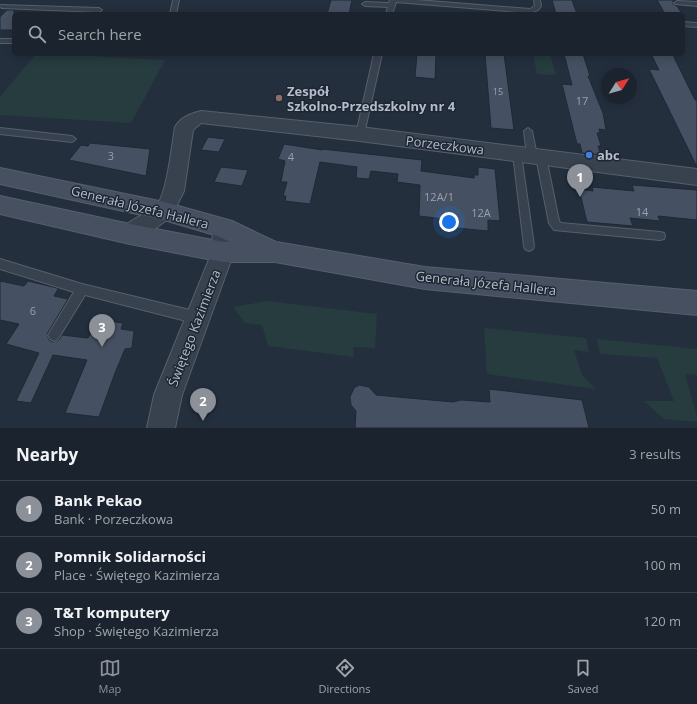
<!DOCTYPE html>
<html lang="en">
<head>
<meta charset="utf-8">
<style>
	:root { --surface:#1b232e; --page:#242b36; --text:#f1f3f6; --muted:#a0a4aa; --line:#39404a; --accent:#8c9099 }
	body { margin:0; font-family:"Open Sans",sans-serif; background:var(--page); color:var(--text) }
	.compass { position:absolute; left:601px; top:68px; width:36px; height:36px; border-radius:50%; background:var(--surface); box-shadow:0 2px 10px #0003; rotate:53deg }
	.you { position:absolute; left:449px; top:222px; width:14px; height:14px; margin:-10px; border:3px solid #fff; border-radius:50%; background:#1a73e8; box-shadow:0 0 0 6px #1a73e833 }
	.badge { display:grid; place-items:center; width:26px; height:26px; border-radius:50%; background:var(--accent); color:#fff; font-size:13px; font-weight:700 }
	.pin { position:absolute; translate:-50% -33px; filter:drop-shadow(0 1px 2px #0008) }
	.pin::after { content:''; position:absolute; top:21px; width:14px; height:12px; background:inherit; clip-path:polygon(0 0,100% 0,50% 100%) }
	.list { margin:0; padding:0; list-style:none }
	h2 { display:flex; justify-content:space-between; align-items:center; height:52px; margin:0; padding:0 16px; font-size:17px }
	h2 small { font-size:13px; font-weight:400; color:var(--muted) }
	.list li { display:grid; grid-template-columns:26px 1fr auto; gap:12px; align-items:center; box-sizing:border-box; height:56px; padding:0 16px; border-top:1px solid var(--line) }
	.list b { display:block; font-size:15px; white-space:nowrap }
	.list p { margin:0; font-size:13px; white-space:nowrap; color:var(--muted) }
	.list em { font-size:13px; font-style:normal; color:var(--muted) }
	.icon { flex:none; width:22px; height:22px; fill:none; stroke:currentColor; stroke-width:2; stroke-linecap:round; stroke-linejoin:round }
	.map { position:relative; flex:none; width:697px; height:428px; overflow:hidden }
	.search { position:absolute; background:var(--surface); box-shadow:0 2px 10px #0003; left:12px; right:12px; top:12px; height:44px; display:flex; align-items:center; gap:10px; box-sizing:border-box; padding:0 14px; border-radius:6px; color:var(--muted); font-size:15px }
	.sheet { height:220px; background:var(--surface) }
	nav { display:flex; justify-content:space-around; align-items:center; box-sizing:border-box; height:56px; border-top:1px solid var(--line); background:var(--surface); font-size:11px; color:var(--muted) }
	nav a { display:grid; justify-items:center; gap:2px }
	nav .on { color:var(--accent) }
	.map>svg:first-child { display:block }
</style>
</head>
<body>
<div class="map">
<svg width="697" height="428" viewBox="0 0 697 428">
	<rect width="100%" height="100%" fill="#242f3e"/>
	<g fill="#263c3f">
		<path d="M36 54H49L165 60 131 123 0 115V97Z"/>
		<path d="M533 54H550L556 75 537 74Z"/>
		<path d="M267 301 377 314 375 348 353 347 354 357 268 346 262 325 245 323 233 307Z"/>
		<path d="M484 328 586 338 589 352 574 350 582 375 596 389 487 374Z"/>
		<path d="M597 339 697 349V375L685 374 697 417V422L664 419 644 401H674L657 358 600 354Z"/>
	</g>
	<g fill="#455162" stroke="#1f2835">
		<path d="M331 0H352L349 14H327Z"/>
		<path d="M552 0H572L577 14H556Z"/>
		<path d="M657 0H673V4L677 6 682 14H665Z"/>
		<path d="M7 10H14V30H0V17Z"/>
		<path d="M417 54H436L435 79 415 77Z"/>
		<path d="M485 54H504L514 130 491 128Z"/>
		<path d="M564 54H583L590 76H588L603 113 606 130 599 129 600 133H597L601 146H598L601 155 582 153 580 144H577L562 84 572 85Z"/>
		<path d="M651 54 673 55 695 100H697V167L649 69 659 70Z"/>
		<path d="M208 137 225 139 219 152 201 150Z"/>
		<path d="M90 143 150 149 146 176 69 160 81 145 88 146Z"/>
		<path d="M284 144 322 150V149L422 160 421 171 474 178V175H478V167L495 169 500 221 488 220V231L445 227V219L419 216 420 185 397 182 398 174 371 171 369 179 356 178 357 167 320 162 310 204 285 201 286 196H283L287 182H281L285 161 278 159Z"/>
		<path d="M221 167 248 170 242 186 214 182Z"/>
		<path d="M632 185 697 190V220L658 216 660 221 630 218 633 226 587 222 579 189 593 191 592 187 634 191Z"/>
		<path d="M0 281 24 286 28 281 57 288 58 289 54 296 68 299 47 334 49 340 53 342 59 340 62 335 88 338 95 326 105 327 108 321 123 323 121 329 134 331 132 348 125 349 115 373 99 417 65 413 87 360 53 355 31 403 16 401 39 353 6 344 19 324 0 320Z"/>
		<path d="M359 385 369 387 376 395 453 402 461 400 490 402 489 389 582 400 589 428H355L356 411 351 405 350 397 354 388Z"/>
	</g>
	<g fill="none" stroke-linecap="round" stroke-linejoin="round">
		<defs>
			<g id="service">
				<path d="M173 0H179L176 14H170Z"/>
				<path d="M390 0H417L530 9 535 6 534 0H540L541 6 538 10 530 13 396 2 392 14H386L388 7 365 6 362 4 365 2 389 3Z"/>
				<path d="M677 1 697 2V6L675 4 674 3Z"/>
				<path d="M0 5 99 8 102 10 99 12 2 8 0 7Z"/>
				<path d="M683 22 697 23V27L683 26Z"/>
				<rect x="0" y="39" width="14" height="4"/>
				<path d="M374 54H382L364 134 360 137 356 134Z"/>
				<path d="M0 128 72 136 76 139 72 142 0 134Z"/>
				<path d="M528 128 532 131 537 156 532 159 527 156 524 131Z"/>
				<path d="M517 151 521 154 534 246 533 249 529 251 525 249 524 246 513 154Z"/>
				<path d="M541 154 546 157 559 221 561 223 660 232 664 233 665 236 664 239 660 240 554 230 549 223 536 157Z"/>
				<path d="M0 259 82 284 198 312 202 314 204 318 202 322 198 324 85 295 58 339 54 341 50 339 48 335 74 292 0 269Z"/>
			</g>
			<g id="minor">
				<path d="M201 111 360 127 697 169V185L360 141 201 123 193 130 184 191 171 217 138 241 130 243 122 241 119 234C126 220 144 216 156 206 167 195 172 144 175 127 181 117 190 114 201 111Z"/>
				<path d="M224 219 232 222 235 228 234 252 182 395 175 428H147L154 395 212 252 213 228 216 222Z"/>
			</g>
			<path id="secondary" d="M0 168 164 202 232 221 276 242 425 267 697 291V315L425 289 275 262H223L130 244 0 214V196L130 224 223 242H230L218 236 164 220 0 184Z"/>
		</defs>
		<use href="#service" stroke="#565f6c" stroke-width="2"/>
		<use href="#minor" stroke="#565f6c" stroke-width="2"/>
		<use href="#secondary" stroke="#565f6c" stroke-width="2"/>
		<use href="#service" fill="#38414e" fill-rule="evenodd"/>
		<use href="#minor" fill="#38414e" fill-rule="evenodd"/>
		<use href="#secondary" fill="#465061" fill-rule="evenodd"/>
	</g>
	<circle fill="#8d6e63" stroke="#1d2633" stroke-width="1.5" cx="279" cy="98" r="4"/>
	<circle fill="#3f7fe0" stroke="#1d2633" stroke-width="1.5" cx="589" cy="155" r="4"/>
	<g text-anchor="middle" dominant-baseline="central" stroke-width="3" stroke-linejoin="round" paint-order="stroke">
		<g font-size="9" fill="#98a1af">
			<text x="498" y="91">15</text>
		</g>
		<g font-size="11" fill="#98a1af">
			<text x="582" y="100">17</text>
			<text x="111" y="155">3</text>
			<text x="291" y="156">4</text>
			<text x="439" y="196">12A/1</text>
			<text x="642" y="211">14</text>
			<text x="481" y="212">12A</text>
			<text x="33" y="310">6</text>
		</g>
		<g font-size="13" font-weight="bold" fill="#b4bcc9" stroke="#1d2633" text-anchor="start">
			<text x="287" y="91">Zespół<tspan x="287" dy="15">Szkolno-Przedszkolny nr 4</tspan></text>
			<text x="597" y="155">abc</text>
		</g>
		<g font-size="13" fill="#b4bcc9" stroke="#1d2633">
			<text transform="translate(445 145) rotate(7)">Porzeczkowa</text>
			<text transform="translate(140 207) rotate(14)">Generała Józefa Hallera</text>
			<text transform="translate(486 283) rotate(6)">Generała Józefa Hallera</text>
			<text transform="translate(194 328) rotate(-69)">Świętego Kazimierza</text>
		</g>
	</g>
</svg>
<svg class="compass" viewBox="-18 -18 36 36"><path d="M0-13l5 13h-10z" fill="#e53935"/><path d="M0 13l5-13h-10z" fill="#a0a4aa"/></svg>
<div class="you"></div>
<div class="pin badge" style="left:580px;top:197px">1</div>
<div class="pin badge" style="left:203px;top:421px">2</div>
<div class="pin badge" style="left:102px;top:347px">3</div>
<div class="search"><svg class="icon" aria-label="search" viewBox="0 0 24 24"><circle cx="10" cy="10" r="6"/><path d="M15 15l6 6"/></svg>Search here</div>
</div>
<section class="sheet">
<h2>Nearby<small>3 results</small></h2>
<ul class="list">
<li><span class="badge">1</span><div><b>Bank Pekao</b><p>Bank · Porzeczkowa</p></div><em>50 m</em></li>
<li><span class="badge">2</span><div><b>Pomnik Solidarności</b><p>Place · Świętego Kazimierza</p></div><em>100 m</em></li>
<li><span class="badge">3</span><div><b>T&amp;T komputery</b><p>Shop · Świętego Kazimierza</p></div><em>120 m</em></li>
</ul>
</section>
<nav>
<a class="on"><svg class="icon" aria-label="map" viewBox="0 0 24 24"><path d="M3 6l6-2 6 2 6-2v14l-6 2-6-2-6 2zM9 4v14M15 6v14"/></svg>Map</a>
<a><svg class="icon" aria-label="directions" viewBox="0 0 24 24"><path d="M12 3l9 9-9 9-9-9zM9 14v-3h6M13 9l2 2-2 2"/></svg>Directions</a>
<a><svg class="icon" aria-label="saved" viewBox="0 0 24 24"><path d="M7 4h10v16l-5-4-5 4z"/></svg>Saved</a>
</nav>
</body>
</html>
